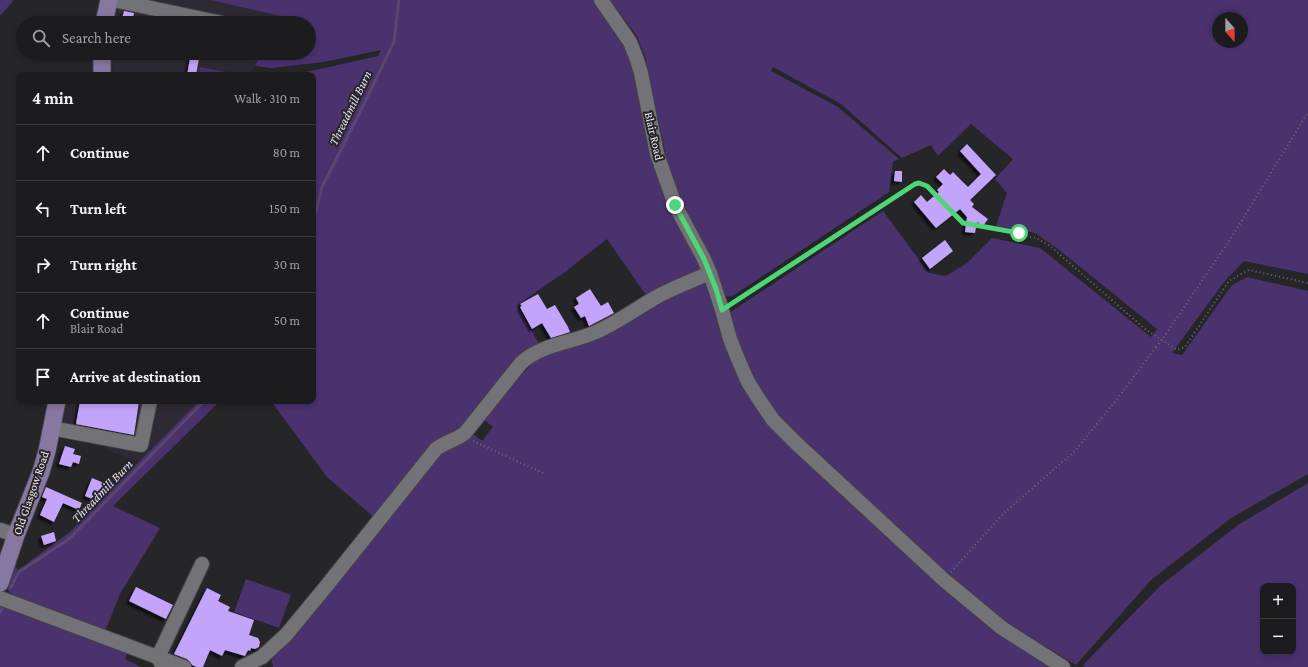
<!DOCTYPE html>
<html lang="en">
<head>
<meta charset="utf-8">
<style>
	:root { --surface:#1c1c1e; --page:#29292b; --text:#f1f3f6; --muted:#a0a1a4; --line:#3a3a3c }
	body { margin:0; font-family:"Crimson Pro",serif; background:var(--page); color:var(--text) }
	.controls { position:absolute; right:12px; bottom:12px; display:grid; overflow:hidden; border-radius:8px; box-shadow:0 2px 6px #0003 }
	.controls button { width:36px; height:36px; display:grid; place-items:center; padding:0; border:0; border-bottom:1px solid var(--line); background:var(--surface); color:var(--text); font:20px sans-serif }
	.compass { position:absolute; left:1212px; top:12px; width:36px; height:36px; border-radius:50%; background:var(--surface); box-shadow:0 2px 6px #0003; rotate:159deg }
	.stop { position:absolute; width:12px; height:12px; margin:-9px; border:3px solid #4ed676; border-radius:50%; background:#fff }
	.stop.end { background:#4ed676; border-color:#fff; box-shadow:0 1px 4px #0008 }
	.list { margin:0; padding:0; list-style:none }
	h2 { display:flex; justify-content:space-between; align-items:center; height:52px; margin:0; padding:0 16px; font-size:17px }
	h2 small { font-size:13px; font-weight:400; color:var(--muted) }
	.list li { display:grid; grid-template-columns:26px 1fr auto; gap:12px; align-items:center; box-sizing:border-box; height:56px; padding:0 16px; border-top:1px solid var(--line) }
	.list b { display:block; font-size:15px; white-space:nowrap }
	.list p { margin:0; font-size:13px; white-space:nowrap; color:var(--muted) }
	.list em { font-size:13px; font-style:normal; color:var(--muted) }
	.icon { flex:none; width:22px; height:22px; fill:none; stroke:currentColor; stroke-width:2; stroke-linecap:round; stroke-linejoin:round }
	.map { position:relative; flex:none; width:1308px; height:667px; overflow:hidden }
	.search { position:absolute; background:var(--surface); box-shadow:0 2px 6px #0003; left:16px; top:16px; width:300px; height:44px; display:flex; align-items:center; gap:10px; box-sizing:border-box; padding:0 14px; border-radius:22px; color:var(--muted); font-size:15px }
	.panel { position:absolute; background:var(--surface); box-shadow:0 2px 6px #0003; left:16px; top:72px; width:300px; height:332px; border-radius:8px }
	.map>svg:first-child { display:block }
</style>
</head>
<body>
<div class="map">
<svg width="1308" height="667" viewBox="0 0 1308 667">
	<defs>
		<filter id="shadow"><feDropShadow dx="-3" dy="3" stdDeviation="1" flood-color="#0009"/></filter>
	</defs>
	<rect width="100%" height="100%" fill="#262528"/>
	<g fill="#2d2a33">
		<path d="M118 0H211L280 16 277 23H113V17Z"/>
		<path d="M113 53H261L250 75 201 67 198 75H128L112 73Z"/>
		<path d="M64 401H199L139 462 105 450 106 446 56 437Z"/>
	</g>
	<g fill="#4a326e" fill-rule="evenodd">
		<path d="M0 0H14L0 16Z"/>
		<path d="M211 0H595L625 44 702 268 648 298 607 239 565 272 517 305 541 347 464 429 376 519 327 477 271 401H313V75H286L316 70 378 56 381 50 324 62 271 68 255 66 261 53H309V23H277L280 16Z"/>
		<path d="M610 0H1308V274L1244 261 1224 282 1172 353 1182 355 1232 285 1247 277 1308 291V474L1231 518 1151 580 1076 665 1006 622 980 603 938 568 777 416 745 364 729 313 883 211 929 273 946 276 967 263 992 238 1040 248 1151 337 1157 329 1058 249 1035 233 996 226 1007 193 995 179 1013 159 971 124 938 156 931 145 902 158 841 104 773 67 771 71 838 107 899 159 893 162 889 192 734 295 728 297 725 295 714 263 687 217 681 203 666 156 645 56 637 36ZM1218 18H1242V42H1218Z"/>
		<path d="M200 67 244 75H198Z"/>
		<path d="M703 280 707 283 720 331 733 367 745 390 769 425 814 470 989 627 1049 667H273L271 657 439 452 472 433 482 441 493 427 483 419 499 398 536 360 547 353 582 344 632 320 665 298Z"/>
		<path d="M199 401H220L113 506 160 528 120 594 104 634 14 596 7 589 14 565 18 570 70 532Z"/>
		<path d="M1308 483V667H1085L1083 665 1160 586 1238 525ZM1263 586H1293V652H1263Z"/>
		<path d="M246 579 291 595 279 628 234 612Z"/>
		<path d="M0 605 129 649 125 659 141 667H0Z"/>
	</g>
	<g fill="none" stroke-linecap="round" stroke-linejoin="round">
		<g stroke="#59476c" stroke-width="3">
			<path d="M313 223 322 187 358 116 394 42 399 0"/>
			<path d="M11 587 19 572 69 539 204 401"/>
			<path d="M0 612 4 605"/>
		</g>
	</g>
	<g fill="#c2a5fa" filter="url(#shadow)">
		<path d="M124 11 134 13 132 23H121Z"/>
		<path d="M154 17 177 22V23H153Z"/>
		<path d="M191 53H200L196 75H187Z"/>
		<path d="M967 144 996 175 970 200 974 204 972 207 988 219 983 226 977 222 975 233 965 232 967 217 960 209 936 228 914 202 921 195 927 202 939 192 937 190 943 184 936 177 944 169 950 175 953 172 968 187 981 174 960 151Z"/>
		<path d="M895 171H902V182L894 181Z"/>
		<path d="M945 240 953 251 930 269 922 258Z"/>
		<path d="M590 289 601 306 608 302 614 313 589 326 585 316 581 318 574 307 579 304 576 298Z"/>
		<path d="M538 294 547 309 555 305 568 327 570 332 551 338 542 323 532 329 520 307 522 306 520 304Z"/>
		<path d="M80 401H139L134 435 76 424Z"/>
		<path d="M65 446 75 449 73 454 81 456 79 464 73 462 71 467 59 464Z"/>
		<path d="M92 478 104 483 97 501 85 496Z"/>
		<path d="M46 487 82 503 79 510 63 503 54 522 40 515 47 499 42 497Z"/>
		<path d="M54 532 56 541 44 545 41 536Z"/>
		<path d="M136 587 173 605 166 619 129 601Z"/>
		<path d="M207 588 221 595 218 601 230 607 228 611 254 620 249 635 258 638 260 642 259 647 255 649 251 648 250 651 248 650 245 656 225 650 222 656 210 650 203 667H197L192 665 187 659 174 654Z"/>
	</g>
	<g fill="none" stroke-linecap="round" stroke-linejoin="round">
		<defs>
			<g id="minor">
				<path d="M113 0 222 23"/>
				<path d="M601 0 630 42 636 57 641 73 657 154 675 205 704 259 710 273 722 310 730 339 738 359 748 382 760 401 773 420 796 443 944 580 1002 628 1063 667"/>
				<path d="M51 428 141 445 150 401"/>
				<path d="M0 530 16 535"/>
				<path d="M0 598 184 667"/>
				<path d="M162 665 158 657 202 564"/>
				<path d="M242 667 262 657 286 635 324 589 436 449C445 442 456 440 465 433L521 363C541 344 572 343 596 332 619 322 638 307 660 295 676 287 693 280 710 273"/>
			</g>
			<g id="major">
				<path d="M104 23 109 0"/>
				<path d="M102 53V75"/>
				<path d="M0 583 16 535 41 472 47 451 57 401"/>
			</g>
		</defs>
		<use href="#minor" stroke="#444346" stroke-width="16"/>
		<use href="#major" stroke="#444346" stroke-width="19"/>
		<g stroke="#6c6b6e" stroke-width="2" stroke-dasharray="1 3" stroke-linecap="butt">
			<path d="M732 304 915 184 919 183 927 185 963 223 1036 238 1050 246 1145 329 1177 350 1185 347 1229 281 1243 273 1249 270 1308 283"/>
			<path d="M1166 334 1233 235 1308 112"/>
			<path d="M473 441 543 473"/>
			<path d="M951 572 1005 512 1075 451 1118 398 1156 347"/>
		</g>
		<use href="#minor" stroke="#737276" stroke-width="14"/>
		<use href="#major" stroke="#8778a2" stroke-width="17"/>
		<path stroke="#6c6b6e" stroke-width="2" stroke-dasharray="1 3" stroke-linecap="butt" d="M1156 347 1166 334"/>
	</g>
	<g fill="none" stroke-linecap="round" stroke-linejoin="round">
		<path stroke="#4ed676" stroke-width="5" d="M675 205 704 259 716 289 722 310 915 184 919 183 927 186 963 223 1019 233"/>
	</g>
	<g text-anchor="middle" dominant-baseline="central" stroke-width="4" stroke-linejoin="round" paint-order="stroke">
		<g font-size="12" fill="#edecee" stroke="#262528">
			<text transform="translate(654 136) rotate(77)">Blair Road</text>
			<text transform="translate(31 493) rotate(-71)">Old Glasgow Road</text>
		</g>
		<g font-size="13" font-style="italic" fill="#e5def4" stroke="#262528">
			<text transform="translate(350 108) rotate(-64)">Threadmill Burn</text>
			<text transform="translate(102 491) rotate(-46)">Threadmill Burn</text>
		</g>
	</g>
</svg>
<div class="controls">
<button>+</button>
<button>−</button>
</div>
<svg class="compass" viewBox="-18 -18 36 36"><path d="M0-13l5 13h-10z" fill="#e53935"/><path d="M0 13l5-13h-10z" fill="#a0a1a4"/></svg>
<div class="stop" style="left:1019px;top:233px"></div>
<div class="stop end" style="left:675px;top:205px"></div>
<div class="search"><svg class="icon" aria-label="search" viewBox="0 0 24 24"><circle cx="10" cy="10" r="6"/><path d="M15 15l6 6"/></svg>Search here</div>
<section class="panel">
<h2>4 min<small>Walk · 310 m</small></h2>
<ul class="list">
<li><svg class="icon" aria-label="ahead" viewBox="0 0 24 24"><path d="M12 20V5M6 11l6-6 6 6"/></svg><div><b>Continue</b></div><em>80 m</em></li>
<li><svg class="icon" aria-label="left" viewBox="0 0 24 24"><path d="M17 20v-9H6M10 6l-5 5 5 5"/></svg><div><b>Turn left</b></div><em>150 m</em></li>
<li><svg class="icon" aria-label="right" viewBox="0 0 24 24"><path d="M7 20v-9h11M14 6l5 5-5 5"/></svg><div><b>Turn right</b></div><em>30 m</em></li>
<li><svg class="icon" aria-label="ahead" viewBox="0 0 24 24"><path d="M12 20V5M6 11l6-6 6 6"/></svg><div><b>Continue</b><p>Blair Road</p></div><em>50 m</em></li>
<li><svg class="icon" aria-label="arrive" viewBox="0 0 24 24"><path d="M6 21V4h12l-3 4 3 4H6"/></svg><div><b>Arrive at destination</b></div></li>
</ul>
</section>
</div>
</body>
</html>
